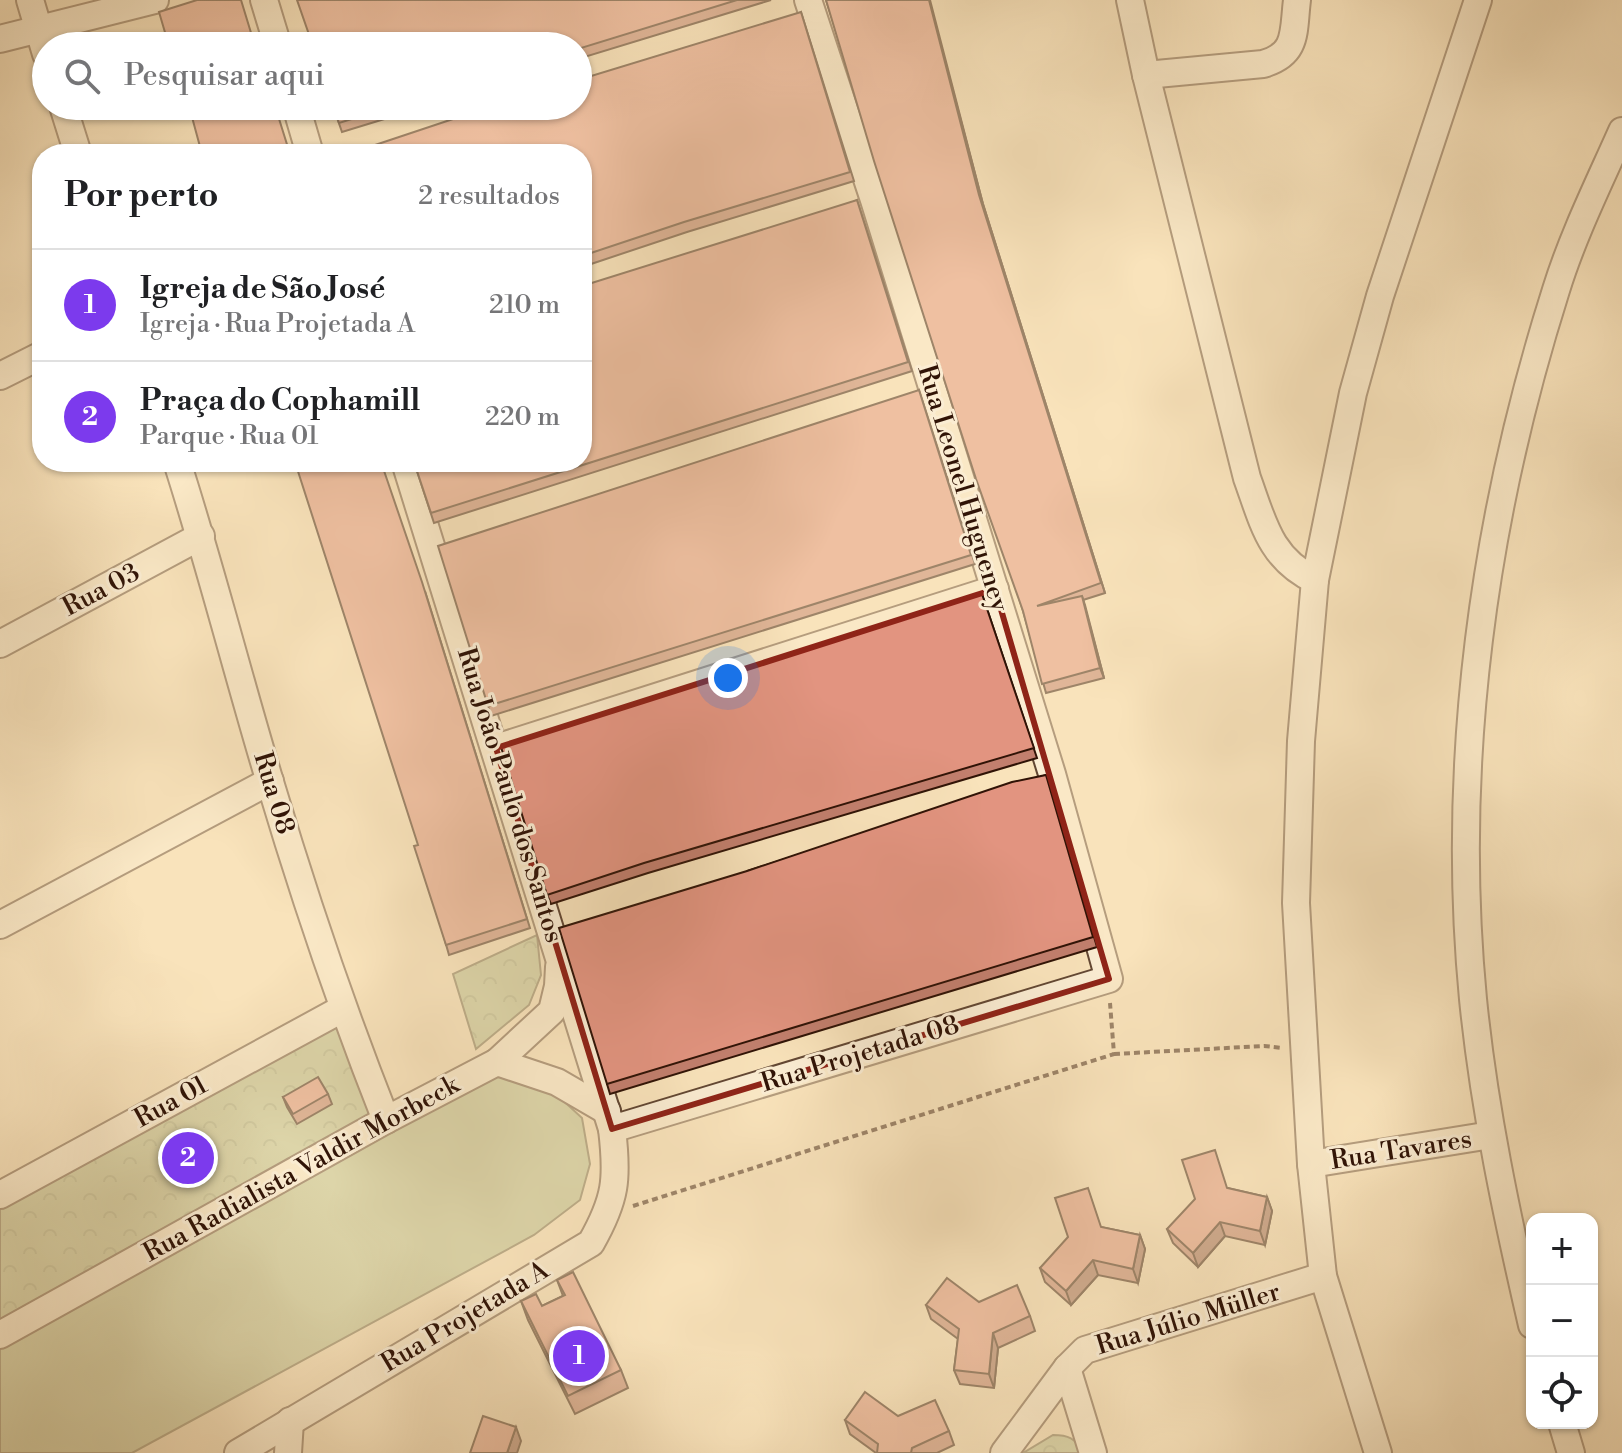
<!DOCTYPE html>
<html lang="pt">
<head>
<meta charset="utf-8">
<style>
	:root { --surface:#fff; --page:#f2f2f2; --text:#202124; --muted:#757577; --line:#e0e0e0; --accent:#7c3aed }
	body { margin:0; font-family:"Libre Bodoni",serif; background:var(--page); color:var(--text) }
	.controls { position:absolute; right:24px; bottom:24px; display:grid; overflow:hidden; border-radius:16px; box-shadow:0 2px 6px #0004 }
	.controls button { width:72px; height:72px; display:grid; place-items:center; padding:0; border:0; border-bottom:2px solid var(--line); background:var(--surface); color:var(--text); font:40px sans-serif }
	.you { position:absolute; left:728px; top:678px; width:28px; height:28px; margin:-20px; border:6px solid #fff; border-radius:50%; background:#1a73e8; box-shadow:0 0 0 12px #1a73e833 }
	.badge { display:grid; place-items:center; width:52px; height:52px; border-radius:50%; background:var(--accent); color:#fff; font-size:26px; font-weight:700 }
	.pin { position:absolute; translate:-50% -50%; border:4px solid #fff; box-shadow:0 2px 8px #0006 }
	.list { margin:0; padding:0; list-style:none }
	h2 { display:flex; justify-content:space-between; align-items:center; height:104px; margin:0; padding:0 32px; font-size:34px }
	h2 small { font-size:26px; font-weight:400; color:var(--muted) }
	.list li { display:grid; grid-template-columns:52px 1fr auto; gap:24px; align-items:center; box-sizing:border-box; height:112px; padding:0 32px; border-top:2px solid var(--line) }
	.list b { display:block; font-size:30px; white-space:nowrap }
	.list p { margin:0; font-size:26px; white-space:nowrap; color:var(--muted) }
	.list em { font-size:26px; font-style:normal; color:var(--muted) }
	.icon { flex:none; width:44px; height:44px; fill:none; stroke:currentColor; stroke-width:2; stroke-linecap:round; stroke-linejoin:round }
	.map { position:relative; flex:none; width:1622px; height:1453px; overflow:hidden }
	.search { position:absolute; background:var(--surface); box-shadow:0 2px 6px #0004; left:32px; top:32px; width:560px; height:88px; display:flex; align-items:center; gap:20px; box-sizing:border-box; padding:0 28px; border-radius:44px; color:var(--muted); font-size:30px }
	.panel { position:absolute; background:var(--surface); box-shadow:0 2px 6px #0004; left:32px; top:144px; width:560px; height:328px; border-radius:32px }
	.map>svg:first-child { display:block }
</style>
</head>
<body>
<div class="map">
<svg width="1622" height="1453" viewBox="0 0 1622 1453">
	<defs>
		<pattern id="park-crowns" width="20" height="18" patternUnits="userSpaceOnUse" patternTransform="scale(2)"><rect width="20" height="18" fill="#bac493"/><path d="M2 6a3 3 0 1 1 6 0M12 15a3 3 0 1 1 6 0" fill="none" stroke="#a0a87d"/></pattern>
	</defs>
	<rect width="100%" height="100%" fill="#f9e3bb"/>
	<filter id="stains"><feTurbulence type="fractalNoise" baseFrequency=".0025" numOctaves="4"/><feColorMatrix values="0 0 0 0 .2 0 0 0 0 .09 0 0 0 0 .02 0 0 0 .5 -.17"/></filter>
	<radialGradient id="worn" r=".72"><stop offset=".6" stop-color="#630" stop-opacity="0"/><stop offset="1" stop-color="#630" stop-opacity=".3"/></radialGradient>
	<path fill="#bac493" stroke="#756c4c" stroke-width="2" d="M500 1071 543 1082 582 1118 590 1164 580 1200 534 1235 132 1453H0V1339Z"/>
	<g fill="url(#park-crowns)" stroke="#756c4c" stroke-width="2">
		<path d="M537 935 541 975 529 1005 476 1049 453 974Z"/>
		<path d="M340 1018 374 1112 0 1321V1204Z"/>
		<path d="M1053 1435C1067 1435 1077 1438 1082 1453H1023Z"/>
	</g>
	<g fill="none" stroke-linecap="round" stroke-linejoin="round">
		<defs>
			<g id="street">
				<path d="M30 0 46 54"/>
				<path d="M264 0 278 46"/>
				<path d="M1130 0 1146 75 1247 478C1263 522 1270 559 1315 580"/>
				<path d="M0 39 155 0"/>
				<path d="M1146 75 1263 64C1298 54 1293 32 1297 0"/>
				<path d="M63 106 78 154"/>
				<path d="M296 106 310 154"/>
				<path d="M0 376 42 355"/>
				<path d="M177 462C211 568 238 676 270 782 304 896 342 1009 386 1120"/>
				<path d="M0 644 201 536"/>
				<path d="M496 748 995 589"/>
				<path d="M0 925 270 781"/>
				<path d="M497 1062 552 1011 558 986 559 967"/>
				<path d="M612 1129 1109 979 1052 774 874 200 808 0"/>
				<path d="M1311 1164 1491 1135"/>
				<path d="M0 1195 342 1009"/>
				<path d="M1532 1325C1507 1217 1484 1109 1473 999 1450 761 1484 517 1556 290 1573 235 1599 183 1622 131"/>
				<path d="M0 1335 386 1120 497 1062 557 1082 607 1111"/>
				<path d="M1067 1368 1093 1453"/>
				<path d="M1562 1423 1571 1453"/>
				<path d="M238 1453 591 1243C616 1199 618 1179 612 1129L405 462"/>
				<path d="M288 1453 290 1421"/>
				<path d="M1004 1453 1067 1368 1085 1350 1323 1276"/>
				<path d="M1378 1453 1323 1276 1311 1164 1296 903 1301 741 1315 580 1353 393 1380 296 1478 0"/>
			</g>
		</defs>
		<use href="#street" stroke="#624733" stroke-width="30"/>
		<g stroke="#301306" stroke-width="4" stroke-dasharray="6 4" stroke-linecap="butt">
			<path d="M1114 1054 1264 1046 1283 1048"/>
			<path d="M633 1206 1114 1054 1110 1003"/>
		</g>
		<use href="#street" stroke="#fbedd3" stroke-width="26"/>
	</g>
	<g fill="#c27f6e" stroke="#301306" stroke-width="2">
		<path d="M297 0H771L578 59V46Z"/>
		<path d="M826 0H930L983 204 1105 593 1083 600 1104 678 1046 693 1023 611Z"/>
		<path d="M801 12 854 181 687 232 582 267V154Z"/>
		<path d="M333 106H427L342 132Z"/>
		<path d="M857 200 912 371 434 523 414 462Z"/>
		<path d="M919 390 975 564 491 716 488 706Z"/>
		<path d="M425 591 530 928 449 955 418 845Z"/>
		<path d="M982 594 1037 758 648 873 551 904 547 895Z"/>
		<path d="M1046 775 1097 947 610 1094 607 1084 747 871Z"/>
		<path d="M328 1094 332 1104 297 1124 287 1107 283 1097Z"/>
		<path d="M1228 1188 1267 1197 1272 1211 1265 1245 1225 1236 1198 1267 1173 1243 1167 1229Z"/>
		<path d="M1101 1227 1140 1235 1145 1249 1138 1283 1098 1275 1071 1305 1045 1282 1040 1268Z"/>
		<path d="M557 1280 621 1370 628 1388 575 1414 528 1320 521 1301 542 1306 563 1296Z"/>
		<path d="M979 1302 1030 1316 1035 1331 998 1348 994 1388 960 1384 954 1370 958 1339 931 1319 926 1305Z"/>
		<path d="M898 1416 949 1431 954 1445 937 1453H876L850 1434 845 1420Z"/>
	</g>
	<g fill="#9e685a" stroke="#301306" stroke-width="2">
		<path d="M929 0 983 204 1105 593 979 195Z"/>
		<path d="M1082 596 1085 605 1104 678 1100 668Z"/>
		<path d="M1267 1197 1272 1211 1265 1245 1260 1231Z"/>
		<path d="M1220 1222 1225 1236 1198 1267 1193 1253Z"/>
		<path d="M1140 1235 1145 1249 1138 1283 1133 1269Z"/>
		<path d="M1093 1260 1098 1275 1071 1305 1066 1291Z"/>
		<path d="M993 1333 998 1348 994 1388 989 1374Z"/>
		<path d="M516 1427 521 1441 517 1453H507Z"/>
	</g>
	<g fill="#e29480" stroke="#301306" stroke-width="2">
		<path d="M197 0H241L255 46H169L159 12Z"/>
		<path d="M297 0H737L578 49V46H313Z"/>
		<path d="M826 0H929L979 195 1101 583 1037 606 1082 596 1100 668 1042 684 1023 611 976 479 874 161Z"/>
		<path d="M801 12 850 172 684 222 582 256V154H348L492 106H578V80Z"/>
		<path d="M189 106H275L290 154H202Z"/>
		<path d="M333 106H393L339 123Z"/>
		<path d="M857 200 908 362 431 513 414 462H582V286Z"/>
		<path d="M919 390 971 555 488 706 438 546Z"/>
		<path d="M295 462H381L422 582 527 919 446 945 414 846 418 845Z"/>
		<path d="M982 594 1034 748 644 863 547 895 501 747Z"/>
		<path d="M1046 775 1093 937 607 1084 559 928 747 871 1012 782Z"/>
		<path d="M318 1077 328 1094 293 1114 283 1097Z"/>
		<path d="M1215 1150 1227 1188 1267 1197 1260 1231 1220 1222 1193 1253 1167 1229 1195 1199 1182 1160Z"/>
		<path d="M1088 1188 1101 1227 1140 1235 1133 1269 1093 1260 1066 1291 1040 1268 1068 1237 1055 1198Z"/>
		<path d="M573 1272 621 1370 568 1396 521 1301 536 1294 542 1306 565 1295 557 1280Z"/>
		<path d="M947 1278 979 1302 1017 1285 1030 1316 993 1333 989 1374 954 1370 959 1329 926 1305Z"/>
		<path d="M865 1392 898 1416 935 1400 949 1431 912 1448 911 1453H877L878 1444 845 1420Z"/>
		<path d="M483 1416 516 1427 507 1453H470Z"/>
	</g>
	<path d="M0 0H1622V1453H0ZM995 589 1109 979 612 1129 496 748Z" fill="#f9e3bb" fill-opacity=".55" fill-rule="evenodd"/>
	<path fill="none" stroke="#8f2418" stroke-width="6" stroke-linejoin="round" d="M995 589 1109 979 612 1129 496 748Z"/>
	<g text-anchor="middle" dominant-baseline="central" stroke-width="6" stroke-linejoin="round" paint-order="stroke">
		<g font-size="26" fill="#301306" stroke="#fbedd3">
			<text transform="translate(963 488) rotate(73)">Rua Leonel Hugueney</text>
			<text transform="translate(101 590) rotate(-28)">Rua 03</text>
			<text transform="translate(274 793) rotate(73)">Rua 08</text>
			<text transform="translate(510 795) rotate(73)">Rua João Paulo dos Santos</text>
			<text transform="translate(860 1054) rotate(-17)">Rua Projetada 08</text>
			<text transform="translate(171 1102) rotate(-29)">Rua 01</text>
			<text transform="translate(1401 1150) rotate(-9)">Rua Tavares</text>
			<text transform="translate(301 1169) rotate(-29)">Rua Radialista Valdir Morbeck</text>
			<text transform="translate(465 1317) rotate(-31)">Rua Projetada A</text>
			<text transform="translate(1188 1319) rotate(-17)">Rua Júlio Müller</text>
		</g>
	</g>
	<rect width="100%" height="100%" filter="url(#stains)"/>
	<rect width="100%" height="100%" fill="url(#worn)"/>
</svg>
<div class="controls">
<button>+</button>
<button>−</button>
<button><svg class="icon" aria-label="locate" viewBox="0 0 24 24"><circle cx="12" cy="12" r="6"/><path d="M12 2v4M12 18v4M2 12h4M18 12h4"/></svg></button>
</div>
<div class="you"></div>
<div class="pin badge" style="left:579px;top:1356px">1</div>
<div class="pin badge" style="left:188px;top:1158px">2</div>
<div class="search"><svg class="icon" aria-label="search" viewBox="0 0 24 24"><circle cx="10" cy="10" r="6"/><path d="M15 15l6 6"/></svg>Pesquisar aqui</div>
<section class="panel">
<h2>Por perto<small>2 resultados</small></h2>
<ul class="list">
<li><span class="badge">1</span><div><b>Igreja de São José</b><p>Igreja · Rua Projetada A</p></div><em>210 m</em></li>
<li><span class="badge">2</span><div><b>Praça do Cophamill</b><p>Parque · Rua 01</p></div><em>220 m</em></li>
</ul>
</section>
</div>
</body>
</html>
